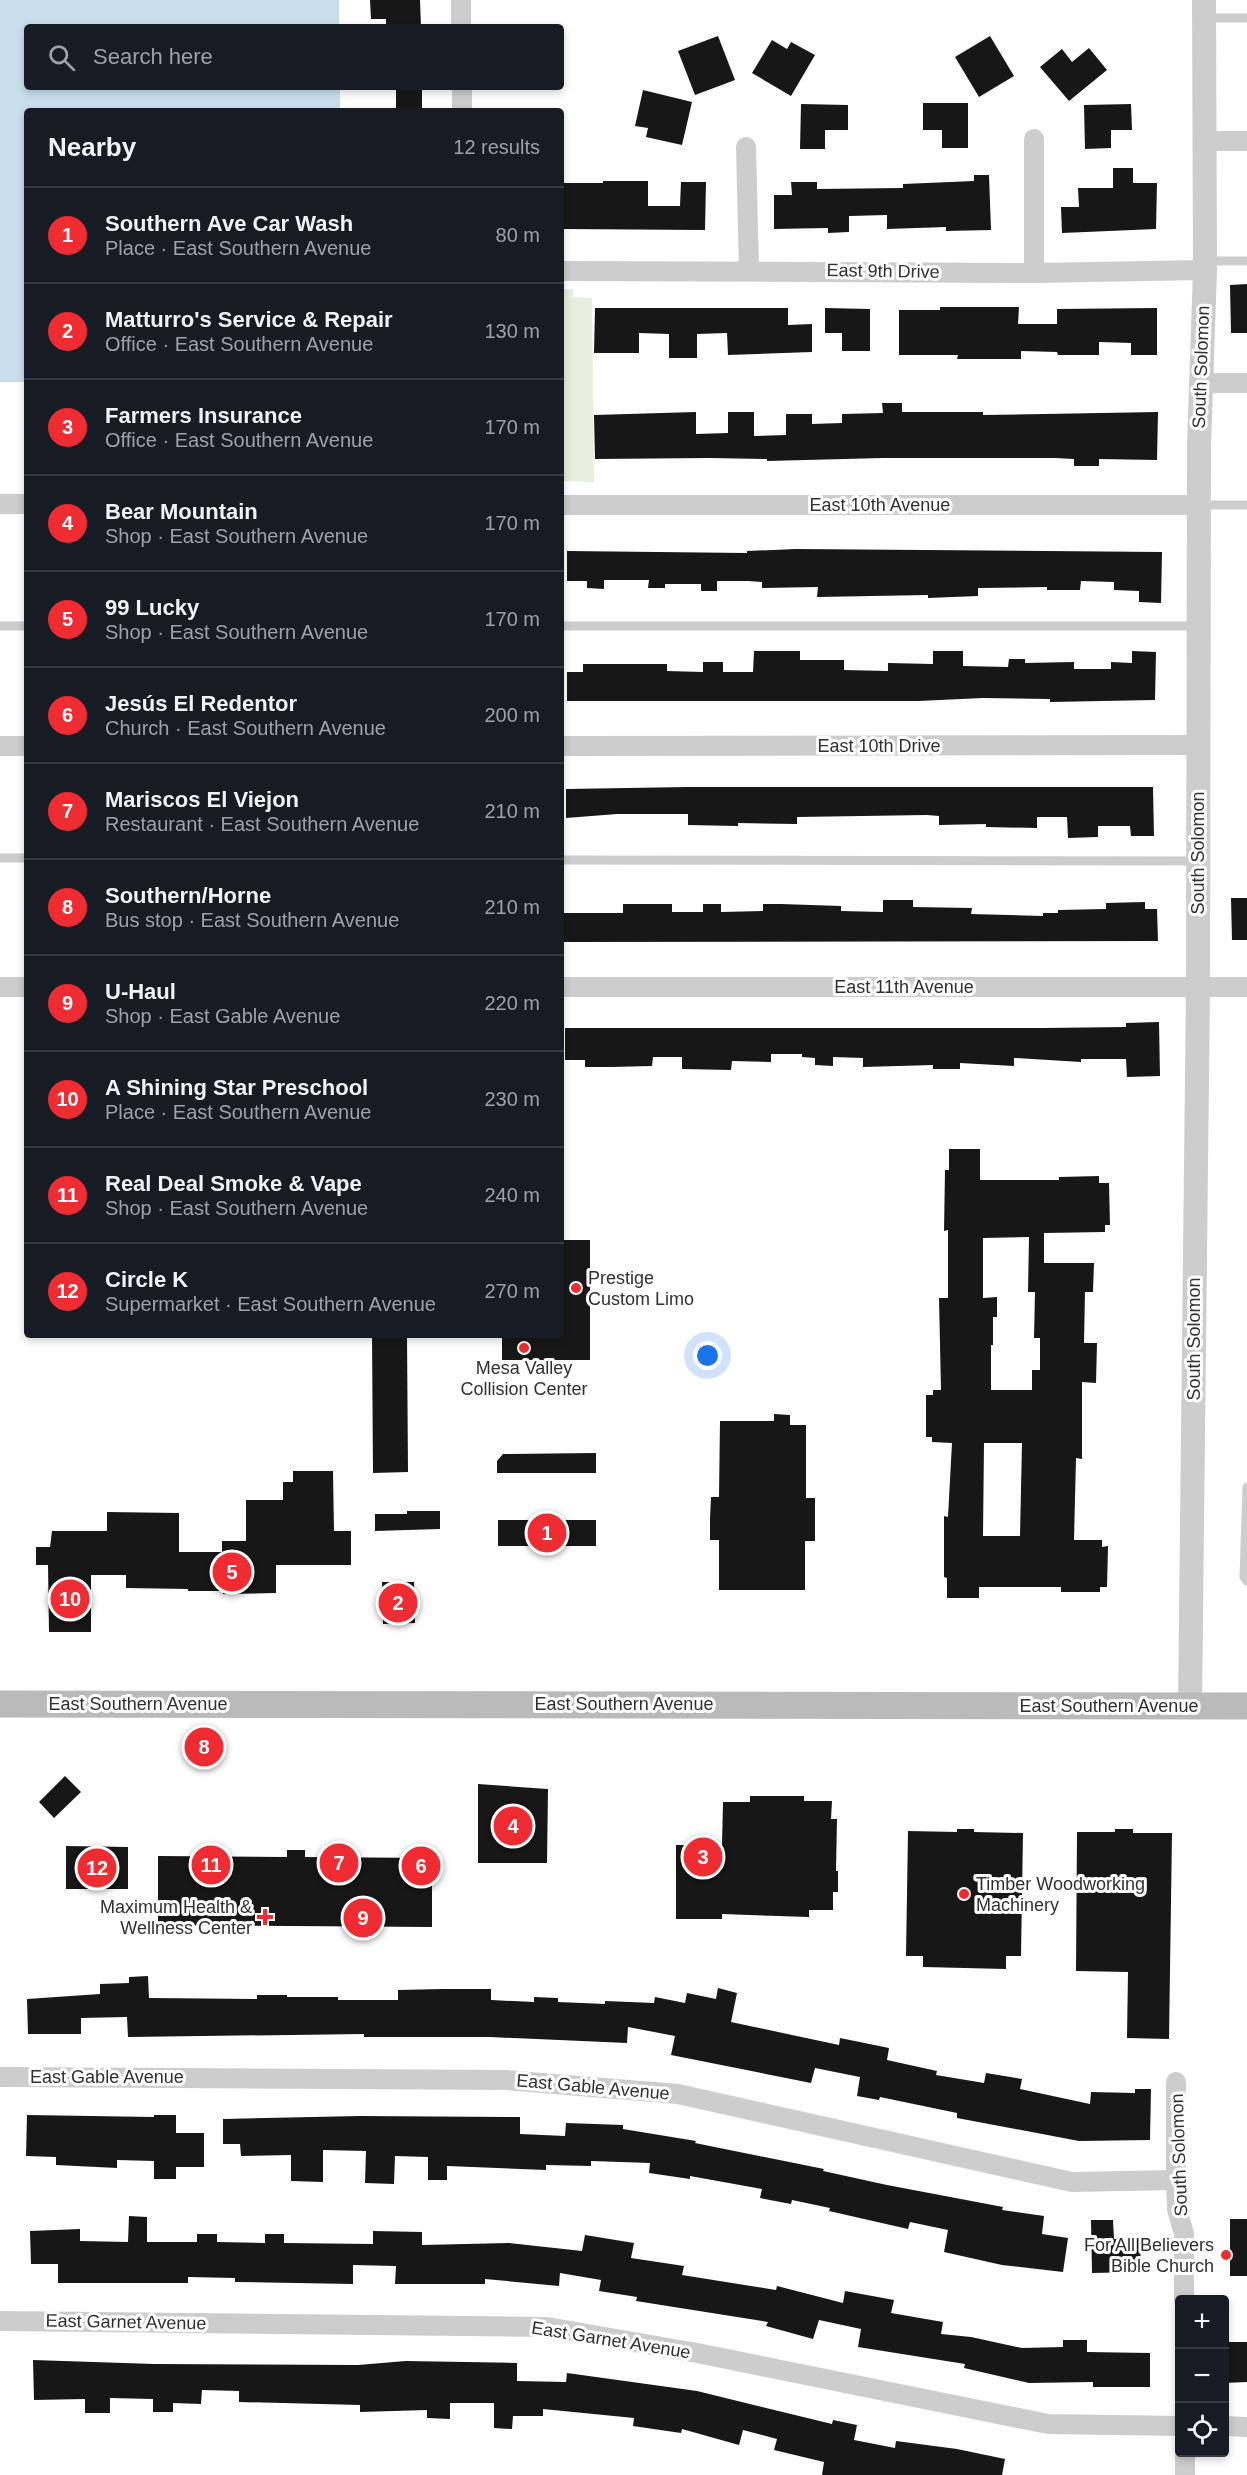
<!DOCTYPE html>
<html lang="en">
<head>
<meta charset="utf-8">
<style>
	:root { --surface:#171b24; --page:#242831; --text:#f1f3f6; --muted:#9ea1a6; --line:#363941; --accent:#ee2c32 }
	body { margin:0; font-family:Arial,sans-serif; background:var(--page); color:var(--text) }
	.controls { position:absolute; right:18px; bottom:18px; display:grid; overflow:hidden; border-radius:6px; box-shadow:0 3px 9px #0003 }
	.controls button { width:54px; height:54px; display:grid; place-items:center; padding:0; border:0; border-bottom:2px solid var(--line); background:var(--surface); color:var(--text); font:30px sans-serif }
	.you { position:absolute; left:708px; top:1356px; width:21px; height:21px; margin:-15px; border:4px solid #fff; border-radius:50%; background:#1a73e8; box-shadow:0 0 0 9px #1a73e833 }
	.badge { display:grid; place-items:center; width:39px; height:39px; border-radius:50%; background:var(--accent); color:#fff; font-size:20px; font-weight:700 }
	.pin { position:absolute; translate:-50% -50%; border:3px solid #fff; box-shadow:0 2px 6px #0006 }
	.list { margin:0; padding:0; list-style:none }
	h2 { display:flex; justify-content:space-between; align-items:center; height:78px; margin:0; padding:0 24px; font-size:26px }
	h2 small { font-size:20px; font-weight:400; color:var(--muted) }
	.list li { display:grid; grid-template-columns:39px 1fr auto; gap:18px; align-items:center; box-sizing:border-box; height:96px; padding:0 24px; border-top:2px solid var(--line) }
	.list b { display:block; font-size:22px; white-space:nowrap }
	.list p { margin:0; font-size:20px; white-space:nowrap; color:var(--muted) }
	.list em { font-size:20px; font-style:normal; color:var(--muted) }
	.icon { flex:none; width:33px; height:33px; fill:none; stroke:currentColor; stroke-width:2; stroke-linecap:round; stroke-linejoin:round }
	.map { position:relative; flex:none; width:1247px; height:2475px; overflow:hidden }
	.search { position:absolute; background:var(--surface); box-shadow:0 3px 9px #0003; left:24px; top:24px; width:540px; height:66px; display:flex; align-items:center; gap:15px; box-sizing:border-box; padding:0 21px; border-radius:6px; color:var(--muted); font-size:22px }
	.panel { position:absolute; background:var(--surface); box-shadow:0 3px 9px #0003; left:24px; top:108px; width:540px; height:1230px; border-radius:6px }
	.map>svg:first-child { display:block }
</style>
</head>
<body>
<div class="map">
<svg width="1247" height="2475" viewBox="0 0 1247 2475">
	<rect width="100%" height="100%" fill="#fff"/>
	<path fill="#e6eede" d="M561 289H573V297L592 298 594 482 561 481Z"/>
	<path fill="#cadfee" d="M0 0H339V27H27V87H340V111H27V382H0Z"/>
	<g fill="#171717" fill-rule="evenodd">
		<path d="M370 0H420L421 27H386V19H371Z"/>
		<path d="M718 36 735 80 695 95 678 51Z"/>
		<path d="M990 36 1014 76 979 97 955 57Z"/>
		<path d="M772 40 787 49 791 42 815 55 791 96 752 73Z"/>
		<path d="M1089 48 1107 70 1069 101 1040 67 1062 49 1072 62Z"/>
		<rect x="396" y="87" width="26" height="24"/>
		<path d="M643 90 692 102 682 145 646 137 648 128 635 126Z"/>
		<path d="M923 103H968V148H942V130H923Z"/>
		<path d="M801 104 848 105V130H825V149H800Z"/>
		<path d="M1131 104 1132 130H1111V148L1085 149 1084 105Z"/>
		<path d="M1113 168H1133V183H1157L1156 229 1062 233 1061 207H1079L1078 188H1113Z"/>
		<path d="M974 175H989L991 230 946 231V227L887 229V215L849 216V232L828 233V228L774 229V195H792L791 182H817V189L903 188V184L974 181Z"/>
		<path d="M603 181H648V206H680L681 182H706L705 230 561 229V183H603Z"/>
		<path d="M1247 284V333H1231L1230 285Z"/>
		<path d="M940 307H1019L1018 324H1057V309L1157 308V355H1131V343L1099 342V355H1058L1057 352 1021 351V359H957L958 355H899V310H940Z"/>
		<path d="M595 308H788V325L812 324V352L728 355 727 333 697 334V358H669V334L639 333V353H594Z"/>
		<path d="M825 308 870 309V351H842V333H825Z"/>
		<path d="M882 403H902V412H983V415L1158 412 1157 460 1099 459V466H1074V459L1055 458H883L767 461V459L710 458 595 459 594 415 696 412V434L728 433V412H754V436L786 435V414H812V424L842 423V414L883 413Z"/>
		<path d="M796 549 1162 552 1161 603 1139 602V591L1114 590V582L1081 581 1080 590H1047V587L978 588V596L928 598V595L817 597 818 587 762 588V582L748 581H717V591H701V584H665V588H648L649 580H604V589L587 588V581H567V551L747 553V551Z"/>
		<path d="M754 651H800V660H844V670L888 671V663L933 664V651H963V666L1008 667 1009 659H1025V663L1074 662V669H1111V662L1132 663V651L1156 652 1155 700 1050 702V699L983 698 918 701H567V672H583V664H667V671L703 672V662H723V672H753Z"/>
		<path d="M688 787H1153L1154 836H1131L1130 826H1098V837L1068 838 1067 817H1037V828L986 827V824L939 825V816L927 815 797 817V824L738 823V826L688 825V814H617L566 818V789Z"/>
		<path d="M1231 898H1247V940H1232Z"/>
		<path d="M883 900H913V907L972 908 971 914 1043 916V913H1058V910L1106 909V903L1145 902V909H1157L1158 941 564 942V913H623V904H672V912H703V904H721V912L763 911V904H781L841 906V911L883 912Z"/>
		<path d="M1159 1022 1160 1076 1127 1077 1126 1059H1081V1062L1014 1058V1066L960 1063V1069H933V1065L863 1067V1058L833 1057V1066L815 1065V1058L802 1057V1054H771V1062L732 1061 731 1070 682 1069V1057H653L652 1066 611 1067H585V1060H565V1028H1043L1126 1027V1023Z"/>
		<path d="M949 1149H980V1180H1059V1177L1099 1176V1183H1109L1110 1225H1105V1232L1044 1233V1263H1094L1093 1292H1085L1084 1343H1097L1096 1383 1082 1382V1459L1076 1458 1074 1540H1102V1547L1108 1546 1107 1587H1100V1592H1061V1587H979V1598H947V1578L944 1577V1516L948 1517 952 1443 932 1442V1437H926V1395H933V1390H941L939 1298H948V1230L944 1231 945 1170H949ZM1029 1237 1028 1292H1035L1034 1338H1040V1370H1032V1390H991V1345H993V1317H997V1297L983 1298V1238ZM984 1443H1022L1020 1536H983Z"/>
		<path d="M561 1240H590V1360H502V1335H561Z"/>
		<path d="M372 1335H407L408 1472 373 1473Z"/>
		<path d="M774 1414 790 1415V1425H806V1498H815V1541H805V1590H719V1540H710V1519L711 1497H719L720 1421H774Z"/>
		<path d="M596 1453V1473H497V1461L503 1454Z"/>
		<path d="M293 1471H333L334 1531H351V1565H276V1593L223 1594V1591H188V1589L126 1588V1575H91V1632H49L48 1565H36V1547H50L52 1531H107V1512L179 1513V1552H222V1541H246V1500H283V1482H293Z"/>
		<path d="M407 1511H440V1529L375 1531V1514H407Z"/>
		<rect x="498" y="1520" width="98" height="26"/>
		<path d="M382 1582H414L415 1623 383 1624Z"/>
		<path d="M65 1776 81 1792 54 1818 39 1802Z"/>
		<path d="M478 1784 548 1789 547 1863H478Z"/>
		<path d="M750 1796H804V1801H832L831 1819H837L836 1871H838V1892H833V1910H809V1917L722 1914V1919H676V1845H722L723 1802H750Z"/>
		<path d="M957 1829H974V1832L1023 1833 1021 1956H1006V1969L923 1967V1956H906L908 1831 957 1832Z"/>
		<path d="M1115 1829H1133V1833H1172L1169 2039 1127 2038 1128 1972 1076 1971 1077 1832H1115Z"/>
		<path d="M66 1846 128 1847V1889H66Z"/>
		<path d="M287 1850H305V1857L432 1858V1927L158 1925V1856L287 1857Z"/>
		<path d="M148 1976 149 1998 257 1999V1995H287V1997H338V2000H398V1990L442 1989H491V2000L534 2002V1997L558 1998V2002L605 2004V2001L654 2003 655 1997 685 2003 687 1993 716 1999 718 1988 737 1993 731 2022 839 2045 840 2038 889 2048 887 2060 937 2071 936 2075 984 2083 986 2073 1022 2079 1020 2089 1090 2104 1091 2092 1135 2093V2089H1151L1150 2140 1079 2141 957 2118V2113L880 2097 879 2100 857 2096 860 2077 815 2068 811 2083 671 2055 675 2036 628 2027 627 2043 490 2037H364V2034L128 2037 127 2017 81 2018V2034H28L27 1999 100 1994V1984L129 1983V1977Z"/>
		<path d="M27 2115 154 2117V2115H176V2133H204V2167H176V2179H154V2161L117 2160V2168L56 2165V2157L26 2156Z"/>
		<path d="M359 2116 520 2117V2134L565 2136 566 2123 623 2125V2129L696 2141 695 2143 824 2169 823 2171 887 2185 1003 2207 1002 2210 1044 2216 1042 2234 1068 2238 1063 2272 1002 2265 944 2252 948 2230 910 2222 908 2229 829 2211 830 2208 792 2200 791 2204 760 2198 762 2189 690 2176V2179L649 2173 650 2163 591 2161V2166L546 2165V2170L447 2166V2180H428V2157L395 2156 394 2184 365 2183 366 2151 323 2150V2182L291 2181V2155L241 2156 240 2144H223V2119Z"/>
		<path d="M129 2216 147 2217V2242H197V2234H217V2242L265 2243V2234H284V2243L373 2244V2231L422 2232V2245L509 2243 582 2251 585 2235 634 2243 631 2258 684 2266 682 2275 776 2290 777 2286 843 2303 845 2291 894 2300 891 2313 943 2322 941 2334 971 2337 1022 2348 1063 2347V2340H1087V2352L1150 2353V2387H1093V2382L1029 2383 964 2368 965 2364 858 2347 861 2329 819 2320 813 2339 766 2326 768 2322 636 2301 637 2297 599 2291 601 2280 560 2273 559 2286 485 2279V2284H395L396 2266 353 2265V2284L235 2282V2278L188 2277V2283H58V2264H31L30 2231 80 2229V2241L128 2242Z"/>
		<rect x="1230" y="2219" width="17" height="57"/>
		<path d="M1091 2220H1113L1114 2239 1140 2238 1141 2272 1092 2273Z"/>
		<path d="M1224 2342H1247V2382L1224 2383Z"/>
		<path d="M33 2360 154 2364 358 2365 406 2361 517 2363V2381L566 2382 567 2373 697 2391 832 2424 833 2420 857 2425 854 2440 895 2448 896 2441 957 2449 1005 2459 1002 2475H822L824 2462 774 2450 777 2439 743 2430 739 2445 682 2429 681 2433 633 2426 634 2418 543 2409V2416H513L512 2429 494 2428V2403H450V2419L427 2418V2410L360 2412V2405L239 2402V2391L202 2390 201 2404 173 2403V2412H153V2399L110 2398V2413H85V2399L34 2400Z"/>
	</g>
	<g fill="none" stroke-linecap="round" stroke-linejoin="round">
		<g stroke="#cdcdcd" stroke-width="9">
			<path d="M1206 18H1247"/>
			<path d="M1207 261H1247"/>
			<path d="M1200 505H1247"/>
			<path d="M0 626H27"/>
			<path d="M561 626H1198"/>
			<path d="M0 858H27"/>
			<path d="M561 860 1198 861"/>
			<path d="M1247 1487 1244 1577 1247 1581"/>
		</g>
		<g stroke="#cdcdcd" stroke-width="20">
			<path d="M461 0V27"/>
			<path d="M462 87V111"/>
			<path d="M1034 139V273"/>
			<path d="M1204 141H1247"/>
			<path d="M746 147 749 270"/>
			<path d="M561 271 1034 273 1205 270"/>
			<path d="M1201 383H1247"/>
			<path d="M0 504H27"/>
			<path d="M561 505H1200"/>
			<path d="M0 746H27"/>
			<path d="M561 746 1198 745"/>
			<path d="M0 987H27"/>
			<path d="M561 987H1247"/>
			<path d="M0 2077 506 2080 678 2094 1072 2182 1176 2180"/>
			<path d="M1176 2082V2180L1177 2209 1184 2234V2300"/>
			<path d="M0 2321 547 2327 697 2353 1048 2424 1180 2426"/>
			<path d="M1224 2426 1247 2427"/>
			<path d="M1185 2452V2475"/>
		</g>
		<path stroke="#cdcdcd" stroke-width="24" d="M1190 1706 1198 987 1199 445 1205 270 1204 0"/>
		<path stroke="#bababa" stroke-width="27" d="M0 1704 1247 1706"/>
	</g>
	<g fill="#ee2c32" stroke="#fff" stroke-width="2">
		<circle cx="576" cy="1288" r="6"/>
		<circle cx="524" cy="1348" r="6"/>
		<circle cx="964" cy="1894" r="6"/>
		<path d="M262 1908h6v6h6v6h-6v6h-6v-6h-6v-6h6z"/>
		<circle cx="1226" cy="2255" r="6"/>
	</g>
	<g text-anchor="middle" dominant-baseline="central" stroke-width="6" stroke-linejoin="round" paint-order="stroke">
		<g font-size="18" fill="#303030" stroke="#fff">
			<text transform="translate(883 271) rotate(1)">East 9th Drive</text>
			<text transform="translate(1201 367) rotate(-88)">South Solomon</text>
			<text x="880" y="505">East 10th Avenue</text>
			<text x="879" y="746">East 10th Drive</text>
			<text transform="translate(1198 853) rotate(-90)">South Solomon</text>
			<text x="904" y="987">East 11th Avenue</text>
			<text transform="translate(1194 1339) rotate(-90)">South Solomon</text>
			<text x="138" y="1704">East Southern Avenue</text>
			<text x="624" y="1704">East Southern Avenue</text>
			<text x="1109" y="1706">East Southern Avenue</text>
			<text x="107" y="2077">East Gable Avenue</text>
			<text transform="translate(593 2087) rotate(5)">East Gable Avenue</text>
			<text transform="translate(1179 2155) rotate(-92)">South Solomon</text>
			<text transform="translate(126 2322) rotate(1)">East Garnet Avenue</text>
			<text transform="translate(611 2340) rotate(9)">East Garnet Avenue</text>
		</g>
		<g font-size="18" fill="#303030" stroke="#fff" text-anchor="start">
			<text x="588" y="1278">Prestige<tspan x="588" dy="21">Custom Limo</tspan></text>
			<text x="524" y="1368" text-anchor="middle">Mesa Valley<tspan x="524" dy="21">Collision Center</tspan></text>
			<text x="976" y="1884">Timber Woodworking<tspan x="976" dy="21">Machinery</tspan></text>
			<text x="252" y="1907" text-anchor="end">Maximum Health &amp;<tspan x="252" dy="21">Wellness Center</tspan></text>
			<text x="1214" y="2245" text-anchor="end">For All Believers<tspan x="1214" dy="21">Bible Church</tspan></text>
		</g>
	</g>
</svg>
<div class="controls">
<button>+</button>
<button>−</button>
<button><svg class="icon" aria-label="locate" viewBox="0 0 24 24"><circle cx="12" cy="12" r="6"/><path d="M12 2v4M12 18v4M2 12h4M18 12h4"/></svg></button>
</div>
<div class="you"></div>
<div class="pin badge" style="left:547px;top:1533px">1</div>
<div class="pin badge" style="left:398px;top:1603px">2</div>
<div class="pin badge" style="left:703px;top:1857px">3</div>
<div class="pin badge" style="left:513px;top:1826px">4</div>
<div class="pin badge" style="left:232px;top:1572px">5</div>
<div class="pin badge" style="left:421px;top:1866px">6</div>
<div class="pin badge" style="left:339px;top:1863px">7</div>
<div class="pin badge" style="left:204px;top:1747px">8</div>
<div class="pin badge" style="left:363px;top:1918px">9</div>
<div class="pin badge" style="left:70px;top:1599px">10</div>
<div class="pin badge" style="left:211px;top:1865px">11</div>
<div class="pin badge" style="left:97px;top:1868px">12</div>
<div class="search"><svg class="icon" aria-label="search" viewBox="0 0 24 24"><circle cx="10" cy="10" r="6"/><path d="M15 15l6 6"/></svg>Search here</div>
<section class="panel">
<h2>Nearby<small>12 results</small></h2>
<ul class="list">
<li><span class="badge">1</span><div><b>Southern Ave Car Wash</b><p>Place · East Southern Avenue</p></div><em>80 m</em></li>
<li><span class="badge">2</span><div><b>Matturro's Service &amp; Repair</b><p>Office · East Southern Avenue</p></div><em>130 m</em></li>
<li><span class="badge">3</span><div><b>Farmers Insurance</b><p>Office · East Southern Avenue</p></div><em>170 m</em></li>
<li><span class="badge">4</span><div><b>Bear Mountain</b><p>Shop · East Southern Avenue</p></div><em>170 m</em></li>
<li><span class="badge">5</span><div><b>99 Lucky</b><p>Shop · East Southern Avenue</p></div><em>170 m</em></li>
<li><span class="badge">6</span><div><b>Jesús El Redentor</b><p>Church · East Southern Avenue</p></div><em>200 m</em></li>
<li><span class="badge">7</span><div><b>Mariscos El Viejon</b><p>Restaurant · East Southern Avenue</p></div><em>210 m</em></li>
<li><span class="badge">8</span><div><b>Southern/Horne</b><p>Bus stop · East Southern Avenue</p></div><em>210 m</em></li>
<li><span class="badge">9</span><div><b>U-Haul</b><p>Shop · East Gable Avenue</p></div><em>220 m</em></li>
<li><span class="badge">10</span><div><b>A Shining Star Preschool</b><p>Place · East Southern Avenue</p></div><em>230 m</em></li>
<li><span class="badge">11</span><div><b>Real Deal Smoke &amp; Vape</b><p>Shop · East Southern Avenue</p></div><em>240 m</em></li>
<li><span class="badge">12</span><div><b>Circle K</b><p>Supermarket · East Southern Avenue</p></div><em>270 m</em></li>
</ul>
</section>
</div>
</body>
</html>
